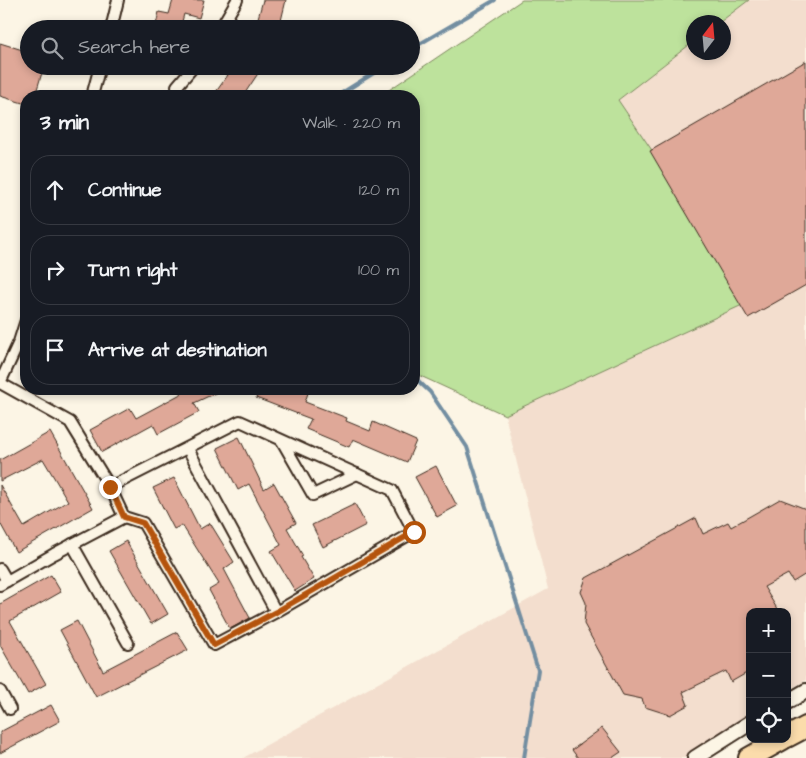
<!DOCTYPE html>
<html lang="en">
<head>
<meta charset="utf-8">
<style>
	:root { --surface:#171b24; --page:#20242c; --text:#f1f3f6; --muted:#9ea1a6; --line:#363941 }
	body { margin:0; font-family:"Architects Daughter",sans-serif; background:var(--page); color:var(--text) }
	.controls { position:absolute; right:15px; bottom:15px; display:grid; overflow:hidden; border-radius:10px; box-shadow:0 2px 8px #0003 }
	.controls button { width:45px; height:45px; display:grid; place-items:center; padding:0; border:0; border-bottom:1px solid var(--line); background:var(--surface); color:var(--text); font:25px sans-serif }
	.compass { position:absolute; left:686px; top:15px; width:45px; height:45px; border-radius:50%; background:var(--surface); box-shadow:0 2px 8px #0003; rotate:16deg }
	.stop { position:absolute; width:15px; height:15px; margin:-11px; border:4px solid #b45309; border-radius:50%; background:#fff }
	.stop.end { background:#b45309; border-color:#fff; box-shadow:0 1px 5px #0008 }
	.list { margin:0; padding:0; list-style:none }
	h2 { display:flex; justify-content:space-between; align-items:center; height:65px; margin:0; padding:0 20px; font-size:21px }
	h2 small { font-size:16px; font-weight:400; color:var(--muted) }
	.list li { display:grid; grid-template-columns:32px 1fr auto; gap:15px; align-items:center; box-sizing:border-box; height:70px; margin:0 10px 10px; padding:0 10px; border:1px solid var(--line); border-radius:20px }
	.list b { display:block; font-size:19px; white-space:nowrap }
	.list em { font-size:16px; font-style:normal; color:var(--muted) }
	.icon { flex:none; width:28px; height:28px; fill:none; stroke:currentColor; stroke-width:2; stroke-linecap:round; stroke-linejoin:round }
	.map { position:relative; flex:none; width:806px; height:758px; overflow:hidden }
	.search { position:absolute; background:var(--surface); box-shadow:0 2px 8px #0003; left:20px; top:20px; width:400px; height:55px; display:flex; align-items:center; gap:12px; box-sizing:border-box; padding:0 18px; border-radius:28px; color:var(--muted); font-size:19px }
	.panel { position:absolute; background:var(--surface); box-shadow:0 2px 8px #0003; left:20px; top:90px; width:400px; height:305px; border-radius:20px }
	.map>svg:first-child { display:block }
</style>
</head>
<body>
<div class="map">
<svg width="806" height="758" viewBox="0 0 806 758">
	<rect width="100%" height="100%" fill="#fcf5e5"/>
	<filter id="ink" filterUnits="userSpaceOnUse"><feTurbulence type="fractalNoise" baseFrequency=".02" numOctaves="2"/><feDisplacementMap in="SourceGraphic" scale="10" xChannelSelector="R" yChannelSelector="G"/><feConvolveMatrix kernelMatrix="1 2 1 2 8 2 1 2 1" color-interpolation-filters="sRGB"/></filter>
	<g filter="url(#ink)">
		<path fill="#f3dece" d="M749 0H806V680L787 691V612H750V716L689 758H243L548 589 505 415 753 300 618 100 693 42 694 52H724V22H720Z"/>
		<path fill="#bde29c" stroke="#7c865d" d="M522 0H749L720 22H694L693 42 618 100 753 300 505 415 414 373V96H380Z"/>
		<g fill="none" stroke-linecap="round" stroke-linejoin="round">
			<g stroke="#738ea1" stroke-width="4">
				<path d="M411 49 495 0"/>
				<path d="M337 96 385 66"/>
				<path d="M414 377 430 392 467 447 538 670 524 758"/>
			</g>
		</g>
		<g fill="#dfa898" stroke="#3b2a1e">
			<path d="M173 0H204L199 18 184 14 180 29H155L159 12 169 14Z"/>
			<path d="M263 0H286L279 29H255Z"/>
			<path d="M0 43 29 52V66H44L35 96H26V104L0 96Z"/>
			<path d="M806 61V285L748 318 650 151Z"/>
			<path d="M230 66H263L243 96H213L228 75 225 73Z"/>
			<path d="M190 389H224L194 403 199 412 158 434 153 424 102 452 90 430 130 408 136 418Z"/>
			<path d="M260 389H297L308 393 305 402 347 418 346 421 370 431 373 422 416 441 407 462 353 439 349 447 306 429 311 419 256 398Z"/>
			<path d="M50 432 93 508 16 552 0 523V485L24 527 68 501 43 459 0 481V460Z"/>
			<path d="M239 437 264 489 274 483 296 523 287 528 303 556 301 557 314 579 295 591 271 551 281 545 249 484 238 490 217 448Z"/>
			<path d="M436 466 457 506 437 517 415 477Z"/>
			<path d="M174 478 200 529 210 523 234 562 224 569 250 618 230 629 209 590 219 584 182 525 174 529 153 488Z"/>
			<path d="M780 499 806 509V574L793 582 788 574 764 587 779 612H750V671L731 682 726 671 683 692 688 705 670 715 645 707 642 699 623 695 584 624 586 603 581 592 586 578 696 518 703 534 728 522 731 527Z"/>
			<path d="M355 504 366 525 323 547 312 525Z"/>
			<path d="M126 541 168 614 151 624 109 551Z"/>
			<path d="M51 575 61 592 10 621 46 684 28 694 0 645V604Z"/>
			<path d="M77 621 103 671 177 632 188 650 96 697 60 630Z"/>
			<path d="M51 705 60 721 0 753V732Z"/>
			<path d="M602 728 621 752 612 758H578L572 750Z"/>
		</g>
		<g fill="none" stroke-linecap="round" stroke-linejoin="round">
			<defs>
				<g id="minor">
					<path d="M111 29 118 0"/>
					<path d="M220 29 237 0"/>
					<path d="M177 86 194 66"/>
					<path d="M92 96 100 66"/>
					<path d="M0 383 70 422 110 487 124 517 143 523 214 645 276 612 414 532 392 490 240 421 110 487"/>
					<path d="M0 383 19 342 26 320"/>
					<path d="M282 441 313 495 357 474"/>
					<path d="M188 449 276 612"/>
					<path d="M72 544 128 643"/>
					<path d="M0 569 7 581"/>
					<path d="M0 585 54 554 124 517"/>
					<path d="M0 691 10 709"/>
				</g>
				<g id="tertiary">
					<path d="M787 702 806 691"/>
					<path d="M695 758 750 723"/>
				</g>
				<g id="motorway">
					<path d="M787 737 806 727"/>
					<path d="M749 758 783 739"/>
				</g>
			</defs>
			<use href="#minor" stroke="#3b2a1e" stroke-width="14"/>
			<use href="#tertiary" stroke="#3b2a1e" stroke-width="18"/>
			<use href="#motorway" stroke="#3b2a1e" stroke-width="24"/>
			<use href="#minor" stroke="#fcf5e5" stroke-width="10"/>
			<use href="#tertiary" stroke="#fcf5e5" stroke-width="14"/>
			<use href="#motorway" stroke="#fbdcab" stroke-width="20"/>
		</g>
	</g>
	<g fill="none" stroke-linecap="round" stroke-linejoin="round" filter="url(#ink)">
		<path stroke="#b45309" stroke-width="6" d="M110 487 124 517 143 523 214 645 276 612 414 532"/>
	</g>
</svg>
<div class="controls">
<button>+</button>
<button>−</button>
<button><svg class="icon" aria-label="locate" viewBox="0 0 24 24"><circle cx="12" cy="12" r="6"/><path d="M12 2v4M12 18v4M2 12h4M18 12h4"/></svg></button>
</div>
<svg class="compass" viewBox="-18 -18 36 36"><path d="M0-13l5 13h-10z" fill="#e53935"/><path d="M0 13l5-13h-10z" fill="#9ea1a6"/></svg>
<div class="stop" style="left:414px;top:532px"></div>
<div class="stop end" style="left:110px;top:487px"></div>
<div class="search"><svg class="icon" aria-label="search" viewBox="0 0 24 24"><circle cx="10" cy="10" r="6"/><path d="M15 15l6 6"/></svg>Search here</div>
<section class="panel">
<h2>3 min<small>Walk · 220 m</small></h2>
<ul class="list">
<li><svg class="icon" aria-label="ahead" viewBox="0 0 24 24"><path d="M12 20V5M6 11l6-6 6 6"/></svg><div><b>Continue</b></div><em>120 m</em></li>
<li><svg class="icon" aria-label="right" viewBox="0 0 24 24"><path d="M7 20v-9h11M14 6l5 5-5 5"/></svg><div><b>Turn right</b></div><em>100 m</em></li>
<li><svg class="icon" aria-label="arrive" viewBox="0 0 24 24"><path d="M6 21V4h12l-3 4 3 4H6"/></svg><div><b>Arrive at destination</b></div></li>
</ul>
</section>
</div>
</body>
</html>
